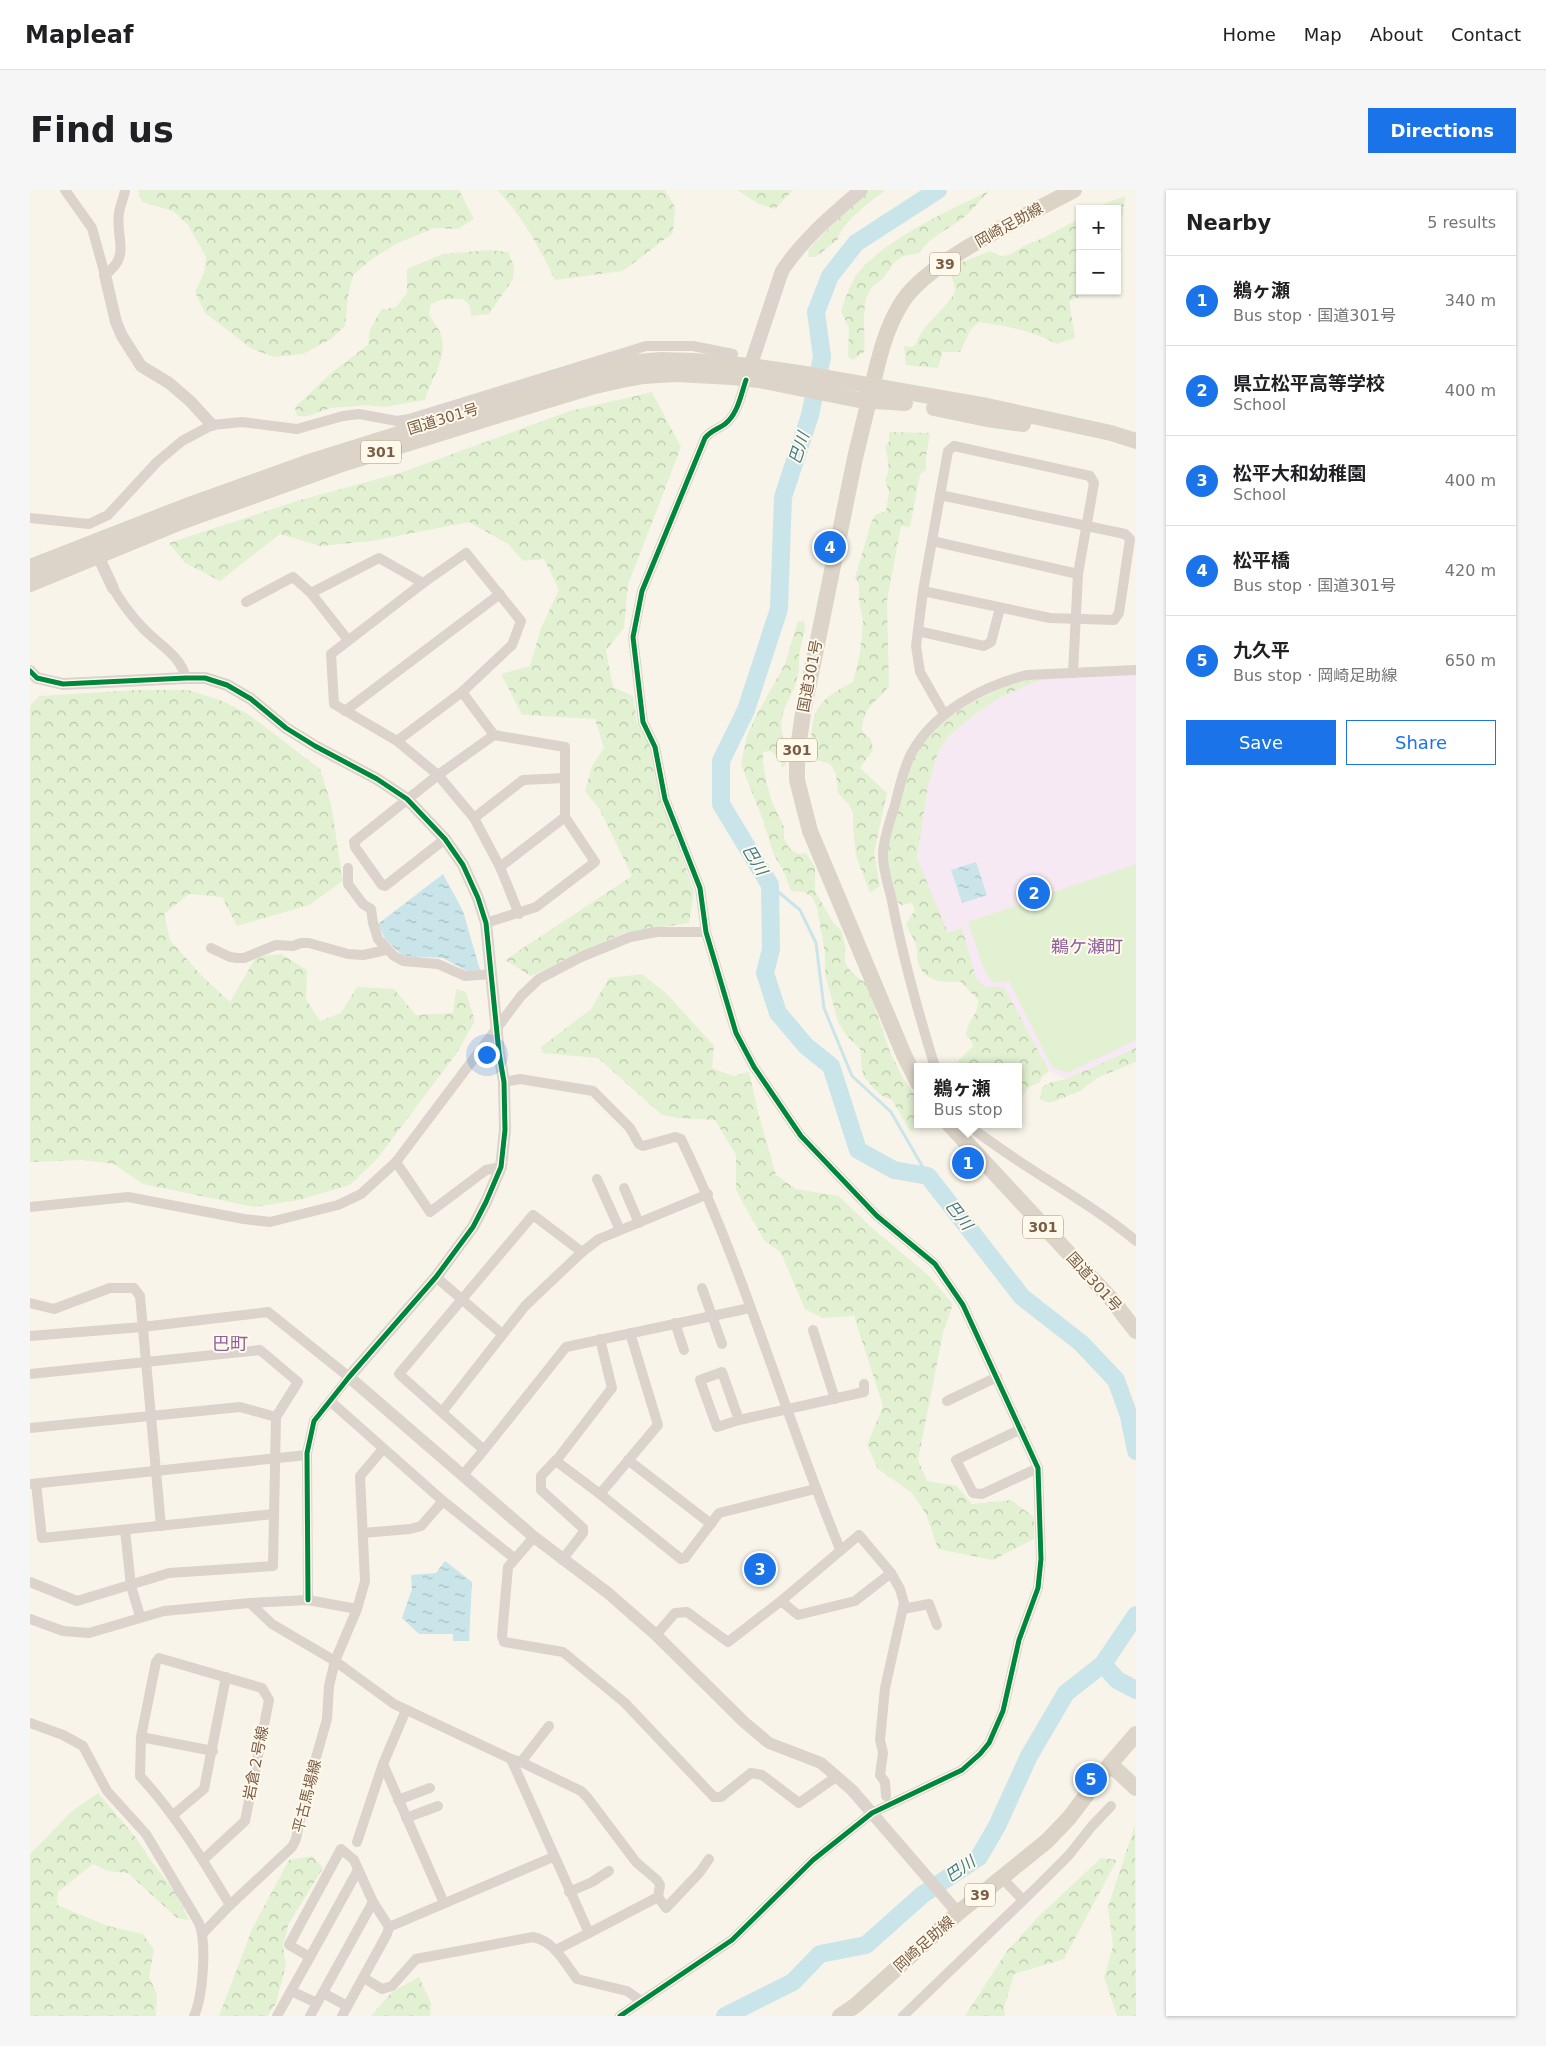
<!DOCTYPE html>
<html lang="en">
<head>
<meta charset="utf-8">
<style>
	:root { --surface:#fff; --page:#f6f6f6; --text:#202124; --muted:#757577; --line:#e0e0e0; --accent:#1a73e8 }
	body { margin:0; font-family:"DejaVu Sans","Noto Sans JP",sans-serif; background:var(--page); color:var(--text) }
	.controls { position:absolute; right:15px; top:15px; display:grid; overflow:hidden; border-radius:0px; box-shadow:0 1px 4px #0004 }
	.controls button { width:45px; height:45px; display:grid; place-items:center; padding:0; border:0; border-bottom:1px solid var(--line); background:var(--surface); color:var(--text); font:25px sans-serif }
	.you { position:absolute; left:456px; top:864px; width:18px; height:18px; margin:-12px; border:4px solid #fff; border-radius:50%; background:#1a73e8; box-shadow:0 0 0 8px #1a73e833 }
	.badge { display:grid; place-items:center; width:32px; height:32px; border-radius:50%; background:var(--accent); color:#fff; font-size:16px; font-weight:700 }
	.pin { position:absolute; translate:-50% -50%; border:2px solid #fff; box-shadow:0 1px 5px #0006 }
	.popup { position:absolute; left:884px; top:873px; width:108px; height:65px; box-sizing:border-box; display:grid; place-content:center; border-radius:0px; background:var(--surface); filter:drop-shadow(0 1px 4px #0005); font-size:16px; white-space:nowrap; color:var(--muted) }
	.popup b { font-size:19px; color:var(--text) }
	.popup::after { content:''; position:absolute; left:50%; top:100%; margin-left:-10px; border:10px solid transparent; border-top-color:var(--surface) }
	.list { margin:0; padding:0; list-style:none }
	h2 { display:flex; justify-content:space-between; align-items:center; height:65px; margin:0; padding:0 20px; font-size:21px }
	h2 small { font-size:16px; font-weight:400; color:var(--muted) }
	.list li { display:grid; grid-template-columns:32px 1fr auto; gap:15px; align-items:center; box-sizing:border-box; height:90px; padding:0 20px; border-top:1px solid var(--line) }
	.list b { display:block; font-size:19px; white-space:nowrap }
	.list p { margin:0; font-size:16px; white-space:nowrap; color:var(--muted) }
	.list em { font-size:16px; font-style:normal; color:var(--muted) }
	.actions { display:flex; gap:10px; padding:15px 20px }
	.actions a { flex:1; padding:11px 0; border:1px solid var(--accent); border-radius:0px; text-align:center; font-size:18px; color:var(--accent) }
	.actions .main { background:var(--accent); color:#fff }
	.map { position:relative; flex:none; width:1106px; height:1826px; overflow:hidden; border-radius:0px }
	header { display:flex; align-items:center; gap:30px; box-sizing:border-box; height:70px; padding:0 25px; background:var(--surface); border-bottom:1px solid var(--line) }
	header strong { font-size:24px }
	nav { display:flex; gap:28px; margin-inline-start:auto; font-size:18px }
	.intro { display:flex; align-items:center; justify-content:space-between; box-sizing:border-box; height:120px; padding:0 30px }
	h1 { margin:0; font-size:35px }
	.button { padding:12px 22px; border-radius:0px; background:var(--accent); color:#fff; font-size:18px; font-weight:700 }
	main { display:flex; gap:30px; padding:0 30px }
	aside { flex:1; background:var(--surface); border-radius:0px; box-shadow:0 1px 4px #0004 }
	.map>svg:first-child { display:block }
</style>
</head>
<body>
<header>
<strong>Mapleaf</strong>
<nav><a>Home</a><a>Map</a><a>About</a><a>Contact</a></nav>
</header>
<div class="intro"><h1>Find us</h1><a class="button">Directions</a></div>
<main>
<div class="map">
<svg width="1106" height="1826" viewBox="0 0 1106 1826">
	<defs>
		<pattern id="forest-crowns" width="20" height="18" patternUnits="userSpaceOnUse" patternTransform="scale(1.25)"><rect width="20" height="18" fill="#e2f1d2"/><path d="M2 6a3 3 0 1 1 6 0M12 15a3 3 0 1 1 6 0" fill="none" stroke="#bcc6ac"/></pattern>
		<pattern id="water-ripples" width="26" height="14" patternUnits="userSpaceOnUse" patternTransform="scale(1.25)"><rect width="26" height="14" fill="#c9e5ea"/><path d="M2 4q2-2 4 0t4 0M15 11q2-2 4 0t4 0" fill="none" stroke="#a8bdbf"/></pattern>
	</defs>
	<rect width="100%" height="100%" fill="#f9f4e9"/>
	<path fill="#f6e9f3" d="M1106 485V858L1036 889 1019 881 974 797H955L946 788 932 739 918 743 887 668 898 596 908 562 918 547 943 526 969 508 1012 489Z"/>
	<g fill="url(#forest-crowns)">
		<path d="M108 0H429L444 29 428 39 404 38 366 54 342 69 323 85 318 107 315 136 301 149 273 164 244 167 222 159 175 123 165 102 174 83 176 67 158 35 143 21 112 12Z"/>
		<path d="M467 0H635L645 17 643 43 593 81 525 90C509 57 493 27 467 0Z"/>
		<path d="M707 0H763L745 19 729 14Z"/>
		<path d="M840 0H856C843 9 810 34 808 49L786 67H779L778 60 803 34Z"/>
		<path d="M960 0C950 10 941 23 929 31 912 43 903 45 889 63 864 67 868 69 854 87 850 92 843 95 840 100 830 116 836 144 834 162L823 170 818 167 819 138 811 121C816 107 821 90 831 79 866 43 916 23 960 0Z"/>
		<path d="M1095 6 1093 25 1087 29V19H1066L1076 13Z"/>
		<path d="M1050 28 1049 107 1039 111 1045 148 1027 154C1002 141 977 136 949 132L941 139 930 162H913L908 178 876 175 874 156 882 157 886 154C891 135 923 113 925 100 925 93 920 85 920 77L960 61 970 66 979 65 994 56 1013 48Z"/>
		<path d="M459 60 478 62 484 76 483 89 459 124 441 126 440 116 433 109H413L401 114 399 124C402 131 409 138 411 145 418 170 401 188 395 210L354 217 338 215 301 218 278 226H267L265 217 301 183 338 155 340 139 351 120 366 117 377 103V79L413 64Z"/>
		<path d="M622 202 651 257 598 395 594 438 576 460 583 497 603 506 607 533 621 556 632 611 664 701 659 733 594 743 501 786 475 770 602 686 570 620 555 601 562 576 574 558 565 529 492 525 471 484 500 476 511 438 529 400 514 369 493 371 478 354 439 332 342 351 290 356 250 344 190 391 155 373 139 353 270 310 370 283 540 221Z"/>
		<path d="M859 242 900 243 896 267V280L890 284 880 337 871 336 857 411 859 496C845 514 833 516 832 541L841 549 843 560 830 578 857 603 844 663 850 696 840 703 826 666 823 637V623L819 615 808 603 806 584 800 574 780 568C783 523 780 514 823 492L830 463 833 432 829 411V394L825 388 841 333 845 325 856 321 859 302 855 290C861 279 858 269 855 257L859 252Z"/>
		<path d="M768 431H774L775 438 769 465V480L765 496 753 522 751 534 756 574 752 578 749 568 741 561 733 562V572L737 594 742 612 754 637V648L759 658 768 664 776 663 785 677V701L804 734 811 740 815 755V773L822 783 837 794 860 862 872 886 888 910V933L884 941H880L862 910 850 905 833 886 830 859 816 845 808 832 795 784V764L787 717 782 707 774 702 761 701 754 682 744 665 734 633 711 574 717 546 726 526 755 474Z"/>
		<path d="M1012 489 969 508 943 526 918 547 908 562 898 596 887 668 918 743 932 738 946 788 955 797H974L1019 881 1012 887 1010 892 999 897 990 909H988V877H927L929 870 943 856 941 850 936 846C937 830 949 824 948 810L930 791C916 794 894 791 889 775 886 768 888 758 885 752 882 745 878 741 876 734L885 720 882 713 871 715 867 711 858 673 857 662C863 636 874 583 887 562 902 538 925 521 951 508 973 497 986 490 1012 489Z"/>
		<path d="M107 500H158L190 510 218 524 290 579 301 614 313 691 279 715 207 736 192 707 159 704 134 724 140 750 171 785 200 812 226 767 251 764 277 780 276 809 290 831 311 823 327 797 364 799 386 825 423 823 426 799 436 802 445 831 426 864 347 969 320 995 269 1010 224 1017 113 994 84 974 53 970 0 972V516L9 506Z"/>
		<path d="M612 784 637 804 684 856 682 878 703 886 719 882 728 922 746 985 766 999 809 1006 841 1037 898 1085 923 1114 913 1143 888 1270 897 1291 927 1296 942 1314 981 1310 1004 1327V1349L963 1370 908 1359 896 1324 882 1303 848 1279 837 1255 853 1216 824 1126 792 1128 775 1119 751 1063 734 1050 706 1000V965L685 930 649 928 632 925 568 868 512 863 511 857 561 819 579 788Z"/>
		<path d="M1106 858V872L1069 887 1050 901 1020 913 1010 909 1012 897 1022 892 1036 889Z"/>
		<path d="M68 1603 107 1649 121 1671 146 1703 159 1730 147 1728 98 1683 78 1681 63 1674 28 1702 27 1715 78 1736 113 1744 124 1760 119 1787 127 1805 126 1826H0V1664L42 1621Z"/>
		<path d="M1105 1635 1106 1826H1087L1074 1787 1083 1756 1078 1717Z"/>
		<path d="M282 1666 293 1678 258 1735 253 1757 256 1775 246 1813 238 1826H189L222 1739 259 1670Z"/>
		<path d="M1071 1668 1087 1670 1034 1769 984 1784 974 1818 975 1826H935L977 1761 1009 1726Z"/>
		<path d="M389 1787 401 1813 400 1826H341L362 1802Z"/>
	</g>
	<path fill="#e2f1d2" d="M1106 674V850L1037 883 1022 877 979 791 963 793 953 777 938 732Z"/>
	<g fill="url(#water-ripples)">
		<path d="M946 672 957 705 932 713 921 680Z"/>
		<path d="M413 684 433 721 450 780 437 781 413 768 373 766 355 749 348 734Z"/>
		<path d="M415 1371 442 1392 439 1451H423V1444H389L372 1428 382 1399 381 1385 406 1383Z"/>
	</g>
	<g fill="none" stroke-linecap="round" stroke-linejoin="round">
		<path stroke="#c9e5ea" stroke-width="3" d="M740 695 770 720 786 753 794 818 822 886 861 922 898 986"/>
		<g stroke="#c9e5ea" stroke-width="18">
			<path d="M908 0 826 53 800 86 786 122 792 167 780 225 753 307 749 419 716 520 691 571V614L740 695 741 759 735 783 748 823 776 856 801 876 828 960 864 980 898 986 992 1107 1051 1153 1086 1190 1099 1226 1106 1261"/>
			<path d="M1073 1474 1087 1490 1106 1500"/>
			<path d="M695 1826 763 1792 790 1764 836 1755 892 1705 949 1667 967 1636 999 1566 1036 1503 1073 1474 1106 1425"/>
		</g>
		<g stroke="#dbd3cc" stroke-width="10">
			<path d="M35 0 62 38 75 85C102 65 85 49 89 23 90 15 94 8 95 0"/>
			<path d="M0 328 59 334 78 325 127 272 152 251 182 235 212 232 267 239 313 226 329 224 367 231 379 229 616 156H663L703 164"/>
			<path d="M902 351 1048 384"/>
			<path d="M83 398C91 412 100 424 111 436 127 454 150 464 156 488"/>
			<path d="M893 401 1020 428 1084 430 1089 423 1100 349 1095 344 910 305"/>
			<path d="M216 412 263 387 281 403"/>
			<path d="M888 441 954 456 961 452 970 418"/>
			<path d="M318 450 281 403 349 368 393 393"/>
			<path d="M432 502 464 545 535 557V627L565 672 506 717 456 733"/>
			<path d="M315 521 470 404"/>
			<path d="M914 524 890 482 886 456 893 401 918 261 924 256 1060 286 1064 293 1048 384 1043 483"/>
			<path d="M367 551 432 502 482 455 491 431 436 363 393 393 301 464 304 514 367 551 408 585 444 628 470 677 489 724"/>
			<path d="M444 628 493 590 535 588"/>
			<path d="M415 649 355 696 352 695 325 657 324 652 408 585 464 545"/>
			<path d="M470 677 535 627"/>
			<path d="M318 678V694L333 714 341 719 343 733 348 749 364 766 373 771 408 774 435 786 462 784"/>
			<path d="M181 758 200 767 207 768H214L246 755 263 756 271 753H279L318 764 333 765 356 760"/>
			<path d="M905 877C888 822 873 768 862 711 859 696 852 679 853 663 854 647 860 630 865 615 869 598 873 580 881 564 903 523 952 496 997 485L1106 480"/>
			<path d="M474 892 490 889 563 901 600 938 609 954 613 956 645 947 651 949C715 1081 754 1224 810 1359"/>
			<path d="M937 934C990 977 1053 1007 1106 1051"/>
			<path d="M366 972 400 1022 456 980 471 977"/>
			<path d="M567 989 590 1040"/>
			<path d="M594 998 609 1033"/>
			<path d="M0 1017 98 1007 214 1029 240 1032 308 1015 331 1004 366 972 491 806 509 789 551 767 600 747 627 742H676"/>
			<path d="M552 1062 503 1025 369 1184 454 1260 536 1157 720 1118"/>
			<path d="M406 1087 472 1144"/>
			<path d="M672 1098 692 1154"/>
			<path d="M0 1113 24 1119 80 1098H104L110 1106 131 1336"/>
			<path d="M645 1133 654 1160"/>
			<path d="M783 1140 805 1209"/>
			<path d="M0 1146 112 1137 238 1122 319 1187 284 1231 277 1263 278 1410"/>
			<path d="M570 1149 582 1198 526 1271 570 1304 651 1369 655 1368 689 1323 785 1299"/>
			<path d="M0 1184 230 1160 268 1192 246 1227 243 1376 139 1383 47 1411 0 1392"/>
			<path d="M300 1211 413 1311 484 1368"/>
			<path d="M917 1211 967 1187"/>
			<path d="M412 1222 495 1116 552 1062 569 1049 678 1004"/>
			<path d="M709 1230 692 1182 670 1190 687 1237 709 1230 834 1202V1194"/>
			<path d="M0 1238 210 1217 246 1227"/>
			<path d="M991 1239 926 1270 943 1303 952 1304 1008 1278"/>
			<path d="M526 1270 511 1286V1300L553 1338V1343L532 1370"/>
			<path d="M598 1270 681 1334"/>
			<path d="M433 1285 454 1260"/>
			<path d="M1 1294 277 1265"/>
			<path d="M6 1294 12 1348 244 1324"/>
			<path d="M570 1304 628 1235 600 1143"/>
			<path d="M95 1340 101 1396 110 1426"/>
			<path d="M333 1343 380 1339 391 1336 413 1311"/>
			<path d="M504 1347 478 1377 472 1446 474 1452 533 1462 595 1513 684 1607H691L721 1583 732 1585 769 1613 806 1587"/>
			<path d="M220 1413 242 1434 305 1471 364 1514 481 1569 559 1743 526 1760"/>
			<path d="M873 1419 899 1414 907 1435"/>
			<path d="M0 1429 33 1441 59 1443 134 1421 220 1413 278 1410 327 1419"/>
			<path d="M626 1445 645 1423 657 1422 698 1452 751 1411 829 1345 861 1383 825 1411 768 1425 751 1411"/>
			<path d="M376 1520 353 1574 414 1713"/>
			<path d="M0 1533 33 1545 53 1556 77 1601 116 1644 169 1733C177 1753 173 1806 164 1826"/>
			<path d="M111 1547 183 1561"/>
			<path d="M481 1569 491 1572 551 1601 557 1607 606 1672 627 1690 630 1695 628 1707"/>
			<path d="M491 1572 519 1536"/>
			<path d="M856 1606 855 1592 850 1585 853 1563 850 1550 855 1498 874 1413 870 1399 861 1383"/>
			<path d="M368 1610 400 1598"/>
			<path d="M143 1625 174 1599 196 1487"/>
			<path d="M376 1628 408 1616"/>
			<path d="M327 1652 353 1574"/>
			<path d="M173 1670 215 1631 239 1510 232 1498 129 1468 126 1472 111 1547 110 1586C146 1625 173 1670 200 1715"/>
			<path d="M972 1688 993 1710"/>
			<path d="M539 1702 562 1692 579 1681"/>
			<path d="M359 1737 523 1667"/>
			<path d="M173 1743 200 1715 262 1657 266 1649 274 1610 297 1529 299 1496 305 1471 327 1419 335 1391 330 1286 353 1259"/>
			<path d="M559 1743 628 1707 636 1718 670 1682 679 1669"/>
			<path d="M280 1767 328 1680"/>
			<path d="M334 1788 352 1799 362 1796 386 1769 503 1747C524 1751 535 1773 547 1789L597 1801 611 1811"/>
			<path d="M261 1801 287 1813"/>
			<path d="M293 1803 317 1816"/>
			<path d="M247 1826 280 1767 259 1755 311 1659 324 1670 343 1712 359 1737 357 1744 312 1826"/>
			<path d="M280 1826 343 1712"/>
			<path d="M590 1826 702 1750 783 1670 842 1623 932 1580 950 1564 959 1553 973 1521 989 1450 1008 1398 1011 1369 1008 1278 933 1115 905 1074 847 1026 771 946 724 877 706 843 676 742 670 698 635 609 625 557 613 532 603 447 612 401 675 248C680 241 688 239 695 234 708 224 711 204 716 190"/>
			<path d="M873 1826 1008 1696 1039 1665 1062 1636 1081 1616"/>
		</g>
		<g stroke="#dbd3cc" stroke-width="12">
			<path d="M75 85 86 132 92 146 111 176 139 193 160 211 182 235"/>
			<path d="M68 366 83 398"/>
			<path d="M0 481 7 488 33 494 156 488H175L197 495 221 509 256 538 285 556 347 589 377 609 415 649 433 675 448 708 456 733 469 863 474 892 475 940 471 977 456 1012 443 1037 406 1087 319 1187 504 1347 578 1403 626 1445 714 1532 739 1553 791 1573 822 1600 928 1723"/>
		</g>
		<path stroke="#dbd3cc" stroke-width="14" d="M717 186 752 81C773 49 802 25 831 0"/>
		<g stroke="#dcd3c7" stroke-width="16">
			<path d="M842 197C849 168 855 140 871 114 896 71 998 25 1044 0"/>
			<path d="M810 1826 826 1815 928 1723 1017 1651 1039 1628 1080 1574"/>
		</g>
		<g stroke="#ddd4c9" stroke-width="16">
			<path d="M841 202 825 268 773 523 767 565V590L780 641 874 865 888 893"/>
			<path d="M904 218 957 229 993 234"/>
			<path d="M0 377 159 315 276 273 596 173 631 170 664 171 722 176 769 183 957 216 1081 243 1106 251"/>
			<path d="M0 394 148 333 315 273 492 218 561 197 592 190 614 186 646 184 702 187 729 190 829 210 875 213"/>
			<path d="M919 934 1082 1110 1106 1141"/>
			<path d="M1106 1544 1080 1574 1106 1598"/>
		</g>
		<defs>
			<g id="cycleway">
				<path d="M0 481 7 488 33 494 156 488H175L197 495 221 509 256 538 285 556 347 589 377 609 415 649 433 675 448 708 456 733 469 863 474 892 475 940 471 977 456 1012 443 1037 406 1087 319 1187 284 1231 277 1263 278 1410"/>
				<path d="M590 1826 702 1750 783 1670 842 1623 932 1580 950 1564 959 1553 973 1521 989 1450 1008 1398 1011 1369 1008 1278 933 1115 905 1074 847 1026 771 946 724 877 706 843 676 742 670 698 635 609 625 557 613 532 603 447 612 401 675 248C680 241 688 239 695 234 708 224 711 204 716 190"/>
			</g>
		</defs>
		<use href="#cycleway" stroke="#fff9ec" stroke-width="8"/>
		<use href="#cycleway" stroke="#00873e" stroke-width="5"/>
	</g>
	<g text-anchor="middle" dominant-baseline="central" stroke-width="4" stroke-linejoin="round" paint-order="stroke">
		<g fill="#fff9ec" stroke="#a28c78" stroke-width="1">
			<rect x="900" y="62.5" width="30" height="23" rx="4"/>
			<rect x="331" y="250.5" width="40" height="23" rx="4"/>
			<rect x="747" y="548.5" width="40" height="23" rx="4"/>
			<rect x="993" y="1025.5" width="40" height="23" rx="4"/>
			<rect x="935" y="1693.5" width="30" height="23" rx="4"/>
		</g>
		<g font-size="14" font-weight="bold" fill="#7a5d46">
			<text x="915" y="74">39</text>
			<text x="351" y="262">301</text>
			<text x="767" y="560">301</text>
			<text x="1013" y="1037">301</text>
			<text x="950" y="1705">39</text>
		</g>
		<g font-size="15" fill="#7a5d46" stroke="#fff9ec">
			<text transform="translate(979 35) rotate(-29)">岡崎足助線</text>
			<text transform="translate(413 229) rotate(-17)">国道301号</text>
			<text transform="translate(780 486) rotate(-79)">国道301号</text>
			<text transform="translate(1064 1092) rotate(48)">国道301号</text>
			<text transform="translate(226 1573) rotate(-79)">岩倉２号線</text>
			<text transform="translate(277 1606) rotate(-76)">平古馬場線</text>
			<text transform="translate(894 1754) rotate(-42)">岡崎足助線</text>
		</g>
		<g font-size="16" font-style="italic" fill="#3d7b90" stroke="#fff9ec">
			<text transform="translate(769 258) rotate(-72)">巴川</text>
			<text transform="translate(725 670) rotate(59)">巴川</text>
			<text transform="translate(929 1025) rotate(52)">巴川</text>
			<text transform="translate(930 1679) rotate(-35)">巴川</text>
		</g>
		<g font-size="18" fill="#8e619e" stroke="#fff9ec">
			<text x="1057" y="756">鵜ケ瀬町</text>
			<text x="200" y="1153">巴町</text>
		</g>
	</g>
</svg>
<div class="controls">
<button>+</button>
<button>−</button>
</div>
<div class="you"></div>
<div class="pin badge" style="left:938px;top:973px">1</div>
<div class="popup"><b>鵜ヶ瀬</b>Bus stop</div>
<div class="pin badge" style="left:1004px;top:703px">2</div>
<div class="pin badge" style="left:730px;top:1379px">3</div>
<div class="pin badge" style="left:800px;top:357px">4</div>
<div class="pin badge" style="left:1061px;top:1589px">5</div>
</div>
<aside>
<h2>Nearby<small>5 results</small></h2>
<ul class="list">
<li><span class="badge">1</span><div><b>鵜ヶ瀬</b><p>Bus stop · 国道301号</p></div><em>340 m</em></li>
<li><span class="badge">2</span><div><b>県立松平高等学校</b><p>School</p></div><em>400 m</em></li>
<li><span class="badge">3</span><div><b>松平大和幼稚園</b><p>School</p></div><em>400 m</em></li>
<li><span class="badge">4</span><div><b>松平橋</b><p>Bus stop · 国道301号</p></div><em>420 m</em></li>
<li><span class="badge">5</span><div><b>九久平</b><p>Bus stop · 岡崎足助線</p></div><em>650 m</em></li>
</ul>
<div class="actions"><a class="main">Save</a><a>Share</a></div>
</aside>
</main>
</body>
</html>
